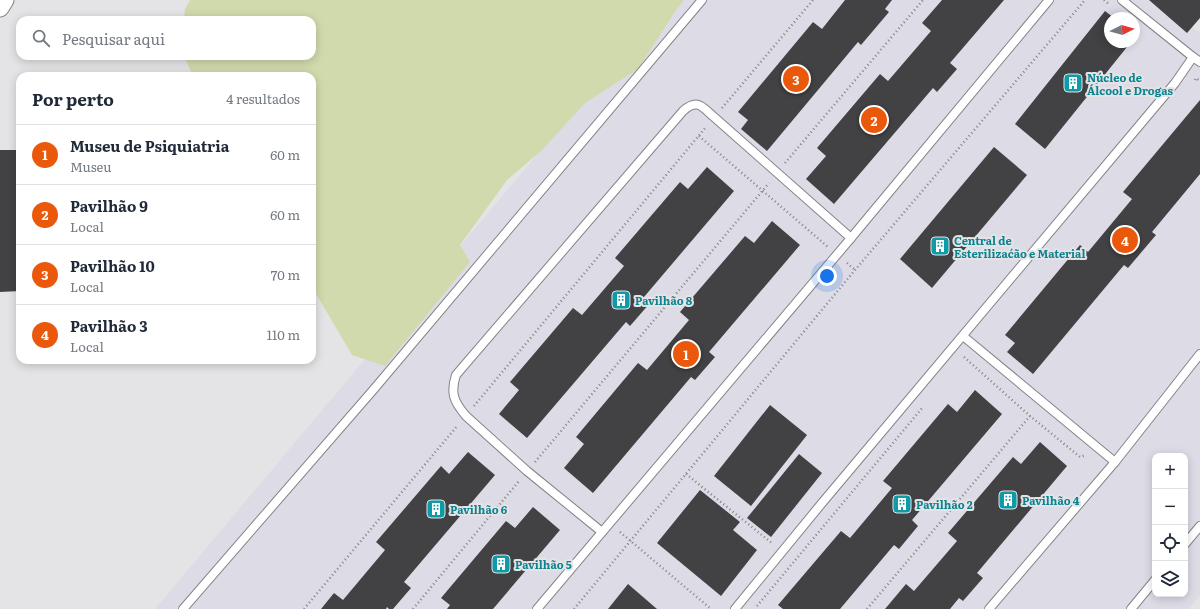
<!DOCTYPE html>
<html lang="pt">
<head>
<meta charset="utf-8">
<style>
	:root { --surface:#fff; --page:#f2f2f3; --text:#1f2937; --muted:#747a83; --line:#e0e1e3; --accent:#ea580c }
	body { margin:0; font-family:Literata,serif; background:var(--page); color:var(--text) }
	.controls { position:absolute; right:12px; bottom:12px; display:grid; overflow:hidden; border-radius:8px; box-shadow:0 2px 10px #0003 }
	.controls button { width:36px; height:36px; display:grid; place-items:center; padding:0; border:0; border-bottom:1px solid var(--line); background:var(--surface); color:var(--text); font:20px sans-serif }
	.compass { position:absolute; left:1104px; top:12px; width:36px; height:36px; border-radius:50%; background:var(--surface); box-shadow:0 2px 10px #0003; rotate:85deg }
	.you { position:absolute; left:827px; top:276px; width:14px; height:14px; margin:-10px; border:3px solid #fff; border-radius:50%; background:#1a73e8; box-shadow:0 0 0 6px #1a73e833 }
	.badge { display:grid; place-items:center; width:26px; height:26px; border-radius:50%; background:var(--accent); color:#fff; font-size:13px; font-weight:700 }
	.pin { position:absolute; translate:-50% -50%; border:2px solid #fff; box-shadow:0 1px 4px #0006 }
	.list { margin:0; padding:0; list-style:none }
	h2 { display:flex; justify-content:space-between; align-items:center; height:52px; margin:0; padding:0 16px; font-size:17px }
	h2 small { font-size:13px; font-weight:400; color:var(--muted) }
	.list li { display:grid; grid-template-columns:26px 1fr auto; gap:12px; align-items:center; box-sizing:border-box; height:60px; padding:0 16px; border-top:1px solid var(--line) }
	.list b { display:block; font-size:15px; white-space:nowrap }
	.list p { margin:0; font-size:13px; white-space:nowrap; color:var(--muted) }
	.list em { font-size:13px; font-style:normal; color:var(--muted) }
	.icon { flex:none; width:22px; height:22px; fill:none; stroke:currentColor; stroke-width:2; stroke-linecap:round; stroke-linejoin:round }
	.map { position:relative; flex:none; width:1200px; height:609px; overflow:hidden }
	.search { position:absolute; background:var(--surface); box-shadow:0 2px 10px #0003; left:16px; top:16px; width:300px; height:44px; display:flex; align-items:center; gap:10px; box-sizing:border-box; padding:0 14px; border-radius:12px; color:var(--muted); font-size:15px }
	.panel { position:absolute; background:var(--surface); box-shadow:0 2px 10px #0003; left:16px; top:72px; width:300px; height:292px; border-radius:12px }
	.map>svg:first-child { display:block }
</style>
</head>
<body>
<div class="map">
<svg width="1200" height="609" viewBox="0 0 1200 609">
	<rect width="100%" height="100%" fill="#e4e4e7"/>
	<path fill="#dddbe6" fill-rule="evenodd" d="M667 0H1160L1200 33V595L1189 609H155ZM1110 18H1134V42H1110ZM1155 456H1185V594H1155Z"/>
	<path fill="#d0daac" d="M190 0H684L676 10 638 69 585 103 542 150 507 180 460 245 470 262 385 366 352 355 312 287V76H193L184 56H312V20H184L185 9Z"/>
	<g fill="#424144">
		<path d="M845 0H892L885 9 889 12 861 45 858 42 767 151 741 129 748 120 738 112 813 22 822 29Z"/>
		<path d="M942 0H1004L950 63 957 69 937 92 933 88 834 204 806 179 826 156 817 148 880 74 888 81 931 31 922 23Z"/>
		<path d="M1149 0H1200V18L1187 33Z"/>
		<path d="M1105 11 1114 18H1110V42H1131L1045 149 1015 124Z"/>
		<path d="M1200 100V174L1152 232 1156 235 1128 268 1124 265 1033 374 1007 352 1015 343 1005 335 1080 245 1088 252 1132 199 1123 192Z"/>
		<path d="M994 147 1027 175 932 288 900 259Z"/>
		<path d="M0 150H20V291L0 292Z"/>
		<path d="M707 167 734 191 644 297 650 303 630 326 626 322 527 438 499 414 519 390 510 382 573 308 582 315 624 266 615 258 680 182 688 189Z"/>
		<path d="M772 221 800 245 709 352 715 357 695 380 691 377 593 493 564 468 584 444 576 437 638 363 647 370 689 320 680 312 745 236 754 243Z"/>
		<path d="M975 390 1002 414 912 520 918 526 899 549 894 545 840 609H783L778 605 841 531 850 538 892 488 883 481 948 404 957 412Z"/>
		<path d="M770 405 807 435 751 506 714 476Z"/>
		<path d="M1040 442 1067 466 977 573 983 578 963 601 959 598 950 609H885L906 584 914 591 957 541 948 533 1013 457 1021 464Z"/>
		<path d="M468 452 495 475 404 582 411 588 393 609H389L387 607 386 609H321L334 593 343 600 385 550 376 542 441 466 449 474Z"/>
		<path d="M799 454 822 473 771 537 747 518Z"/>
		<path d="M700 490 740 522 733 530 757 550 721 596 657 543Z"/>
		<path d="M533 507 560 530 493 609H447L450 605 441 598 506 521 515 528Z"/>
		<path d="M628 584 657 609H608Z"/>
	</g>
	<g fill="none" stroke-linecap="round" stroke-linejoin="round">
		<defs>
			<g id="service">
				<path d="M1193 57 1200 62"/>
				<path d="M963 336 1115 462"/>
				<path d="M602 532 527 471 466 416C454 402 450 393 456 375L683 111C698 98 702 107 714 117L851 238"/>
				<path d="M1185 544 1200 526"/>
				<path d="M183 609 374 389 702 0"/>
				<path d="M537 609 851 238 1049 0"/>
				<path d="M735 609 822 503 1175 83 1193 57 1122 0"/>
				<path d="M989 609 1115 462 1200 354"/>
				<path d="M1131 609 1155 580"/>
			</g>
			<path id="minor" d="M0 8 5 0"/>
		</defs>
		<use href="#service" stroke="#848487" stroke-width="10"/>
		<use href="#minor" stroke="#848487" stroke-width="19"/>
		<g stroke="#838385" stroke-width="2.5" stroke-dasharray="1 3" stroke-linecap="butt">
			<path d="M1104 0 1110 5"/>
			<path d="M1195 80 1196 78 1200 81"/>
			<path d="M722 108 813 0"/>
			<path d="M699 136 828 247"/>
			<path d="M785 163 923 0"/>
			<path d="M847 263 855 270"/>
			<path d="M964 357 1030 416 1074 452 1080 457 1086 455"/>
			<path d="M474 406 706 127"/>
			<path d="M535 462 769 183"/>
			<path d="M686 474 773 544"/>
			<path d="M620 532 711 609"/>
			<path d="M757 606 923 407"/>
			<path d="M304 609 458 425"/>
			<path d="M413 609 519 481"/>
			<path d="M574 609 855 270 1085 0"/>
			<path d="M867 609 1030 416"/>
		</g>
		<use href="#service" stroke="#fff" stroke-width="8"/>
		<use href="#minor" stroke="#fff" stroke-width="17"/>
	</g>
	<defs>
		<symbol id="building-square" viewBox="-11 -11 22 22"><rect x="-9" y="-9" width="18" height="18" rx="4" fill="#0f9aa8" stroke="#e4e4e7"/><path d="M-4-6H4V6H1V3H-1V6H-4ZM-2.5-4.3h1.7v1.8h-1.7ZM.8-4.3h1.7v1.8H.8ZM-2.5-1h1.7V.8h-1.7ZM.8-1h1.7V.8H.8Z" fill="#fff"/></symbol>
	</defs>
	<g fill-rule="evenodd">
		<use href="#building-square" x="1062" y="72" width="22" height="22"/>
		<use href="#building-square" x="929" y="235" width="22" height="22"/>
		<use href="#building-square" x="610" y="289" width="22" height="22"/>
		<use href="#building-square" x="997" y="489" width="22" height="22"/>
		<use href="#building-square" x="891" y="493" width="22" height="22"/>
		<use href="#building-square" x="425" y="498" width="22" height="22"/>
		<use href="#building-square" x="490" y="553" width="22" height="22"/>
	</g>
	<g text-anchor="middle" dominant-baseline="central" stroke-width="4" stroke-linejoin="round" paint-order="stroke">
		<g font-size="11" font-weight="bold" fill="#0d838f" stroke="#e4e4e7" text-anchor="start">
			<text x="1087" y="77">Núcleo de<tspan x="1087" dy="13">Álcool e Drogas</tspan></text>
			<text x="954" y="240">Central de<tspan x="954" dy="13">Esterilizaćão e Material</tspan></text>
			<text x="635" y="300">Pavilhão 8</text>
			<text x="1022" y="500">Pavilhão 4</text>
			<text x="916" y="504">Pavilhão 2</text>
			<text x="450" y="509">Pavilhão 6</text>
			<text x="515" y="564">Pavilhão 5</text>
		</g>
	</g>
</svg>
<div class="controls">
<button>+</button>
<button>−</button>
<button><svg class="icon" aria-label="locate" viewBox="0 0 24 24"><circle cx="12" cy="12" r="6"/><path d="M12 2v4M12 18v4M2 12h4M18 12h4"/></svg></button>
<button><svg class="icon" aria-label="layers" viewBox="0 0 24 24"><path d="M12 4l9 5-9 5-9-5zM3 14l9 5 9-5"/></svg></button>
</div>
<svg class="compass" viewBox="-18 -18 36 36"><path d="M0-13l5 13h-10z" fill="#e53935"/><path d="M0 13l5-13h-10z" fill="#747a83"/></svg>
<div class="you"></div>
<div class="pin badge" style="left:686px;top:354px">1</div>
<div class="pin badge" style="left:874px;top:120px">2</div>
<div class="pin badge" style="left:796px;top:79px">3</div>
<div class="pin badge" style="left:1125px;top:240px">4</div>
<div class="search"><svg class="icon" aria-label="search" viewBox="0 0 24 24"><circle cx="10" cy="10" r="6"/><path d="M15 15l6 6"/></svg>Pesquisar aqui</div>
<section class="panel">
<h2>Por perto<small>4 resultados</small></h2>
<ul class="list">
<li><span class="badge">1</span><div><b>Museu de Psiquiatria</b><p>Museu</p></div><em>60 m</em></li>
<li><span class="badge">2</span><div><b>Pavilhão 9</b><p>Local</p></div><em>60 m</em></li>
<li><span class="badge">3</span><div><b>Pavilhão 10</b><p>Local</p></div><em>70 m</em></li>
<li><span class="badge">4</span><div><b>Pavilhão 3</b><p>Local</p></div><em>110 m</em></li>
</ul>
</section>
</div>
</body>
</html>
